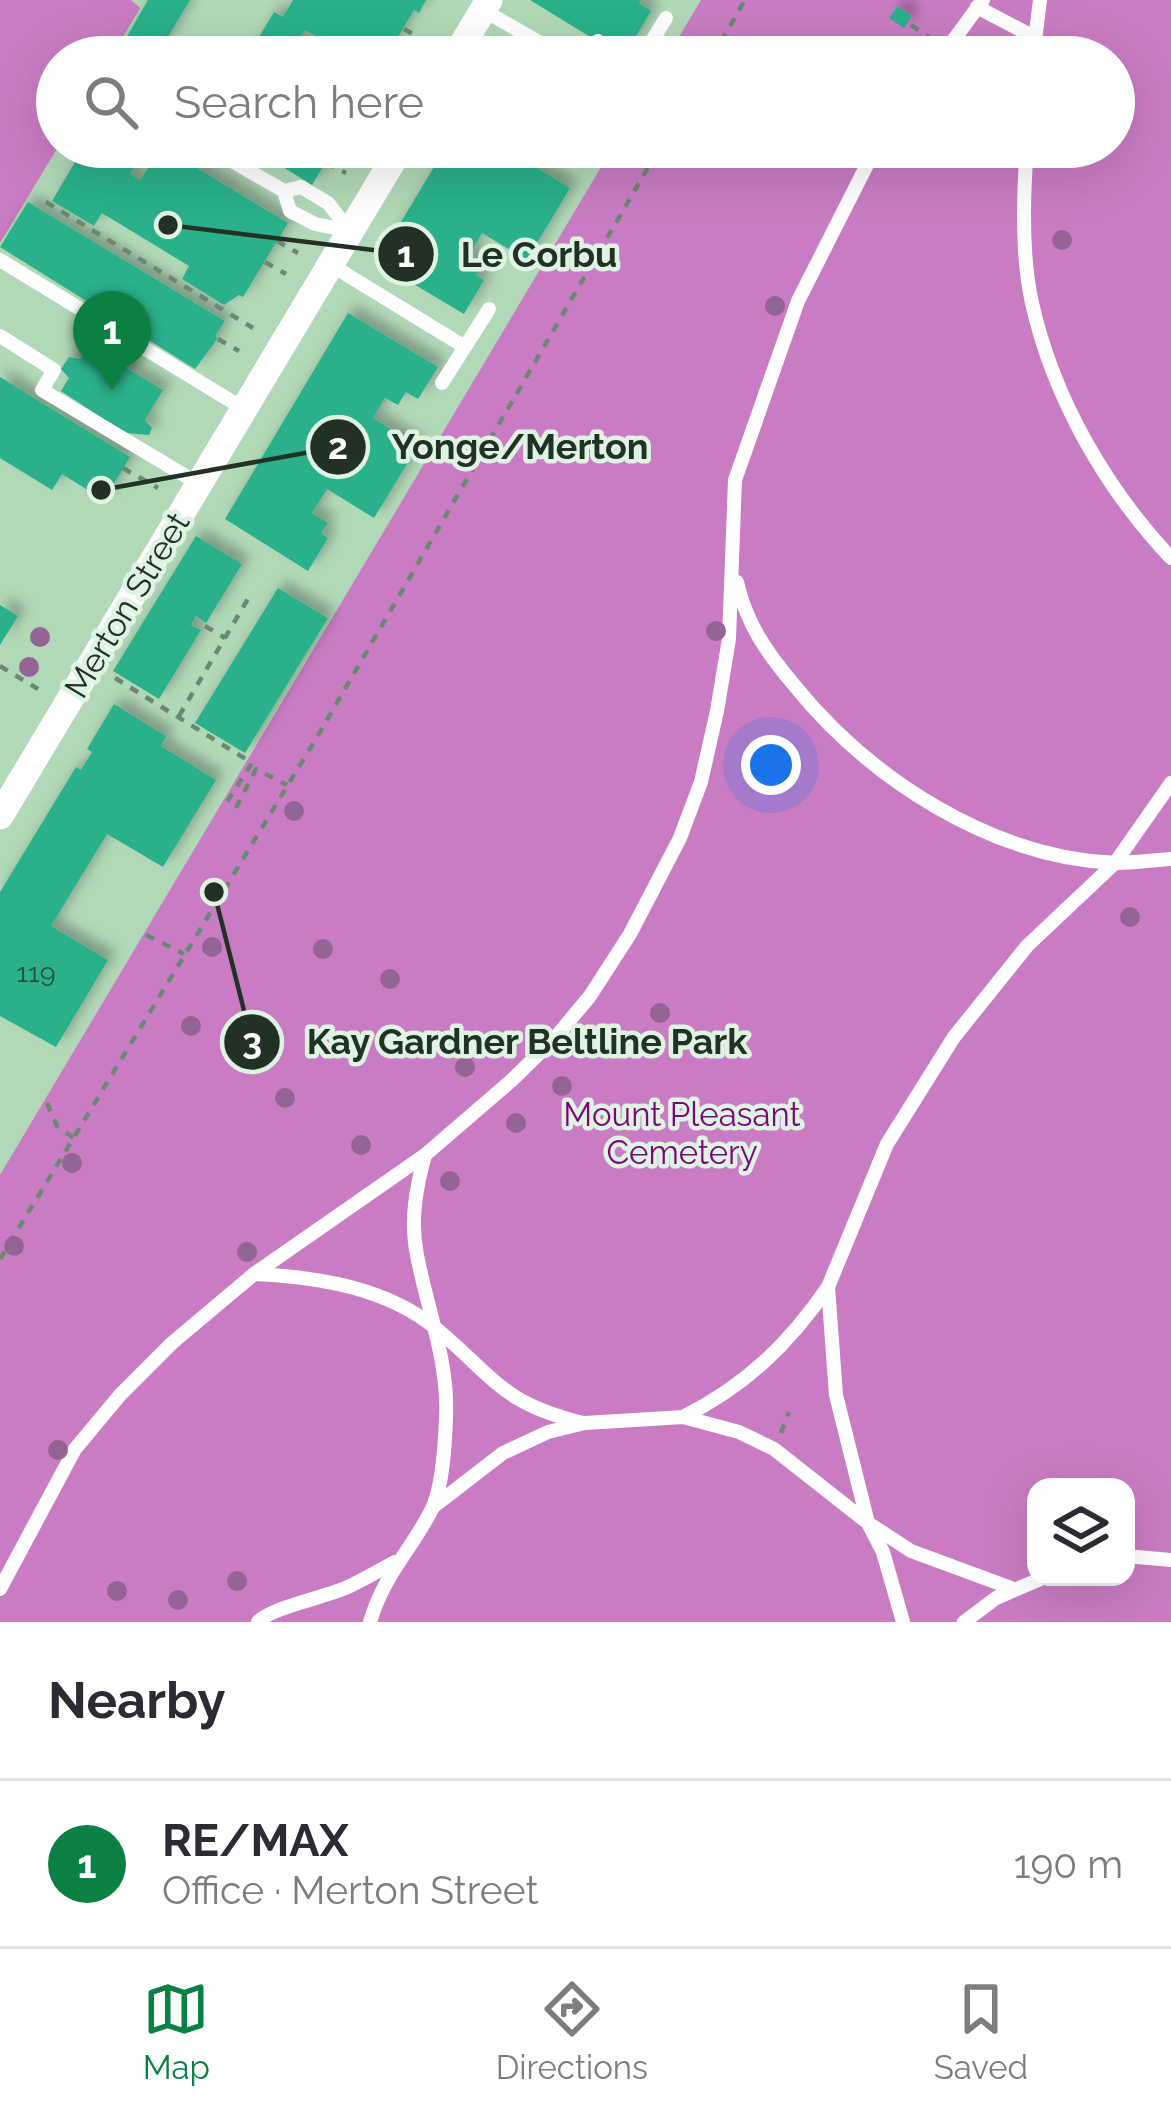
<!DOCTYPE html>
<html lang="en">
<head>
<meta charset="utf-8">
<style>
	:root { --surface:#fff; --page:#f2f2f3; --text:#2b2b33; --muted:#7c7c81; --line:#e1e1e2; --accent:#0b8043 }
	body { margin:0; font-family:Raleway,sans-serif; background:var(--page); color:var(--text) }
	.controls { position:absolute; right:36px; bottom:36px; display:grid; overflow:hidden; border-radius:24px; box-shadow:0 12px 48px #0002 }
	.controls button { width:108px; height:108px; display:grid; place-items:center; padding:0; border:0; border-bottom:3px solid var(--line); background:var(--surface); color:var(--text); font:60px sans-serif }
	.you { position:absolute; left:771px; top:765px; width:42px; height:42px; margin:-30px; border:9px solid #fff; border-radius:50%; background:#1a73e8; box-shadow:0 0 0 18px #1a73e833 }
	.badge { display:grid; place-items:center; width:78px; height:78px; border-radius:50%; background:var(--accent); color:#fff; font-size:39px; font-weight:700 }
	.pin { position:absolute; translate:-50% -99px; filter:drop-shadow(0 3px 6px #0008) }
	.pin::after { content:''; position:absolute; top:63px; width:42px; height:36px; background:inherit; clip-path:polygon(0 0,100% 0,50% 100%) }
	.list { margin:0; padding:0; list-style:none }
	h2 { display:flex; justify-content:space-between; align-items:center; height:156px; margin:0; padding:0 48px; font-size:51px }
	h2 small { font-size:39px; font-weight:400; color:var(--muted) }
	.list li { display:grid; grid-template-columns:78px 1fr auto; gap:36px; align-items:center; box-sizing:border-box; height:168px; padding:0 48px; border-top:3px solid var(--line) }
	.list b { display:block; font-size:45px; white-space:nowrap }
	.list p { margin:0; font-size:39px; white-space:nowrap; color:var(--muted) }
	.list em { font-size:39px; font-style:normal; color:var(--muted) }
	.icon { flex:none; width:66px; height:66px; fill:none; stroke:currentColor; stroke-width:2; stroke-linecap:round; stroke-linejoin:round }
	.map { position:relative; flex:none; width:1171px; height:1622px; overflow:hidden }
	.search { position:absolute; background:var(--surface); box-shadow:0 12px 48px #0002; left:36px; right:36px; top:36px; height:132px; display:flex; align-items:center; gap:30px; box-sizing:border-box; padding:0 42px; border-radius:66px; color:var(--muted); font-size:45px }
	.sheet { height:324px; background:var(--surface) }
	nav { display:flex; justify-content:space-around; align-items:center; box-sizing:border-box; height:168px; border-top:3px solid var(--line); background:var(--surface); font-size:33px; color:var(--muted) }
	nav a { display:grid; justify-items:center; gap:6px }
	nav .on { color:var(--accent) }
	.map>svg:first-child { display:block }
</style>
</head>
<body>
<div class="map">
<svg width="1171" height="1622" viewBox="0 0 1171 1622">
	<defs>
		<filter id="shadow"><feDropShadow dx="8" dy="-8" stdDeviation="6" flood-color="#0004"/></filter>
	</defs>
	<rect width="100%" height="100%" fill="#b1d8b7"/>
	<g fill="#c97cc3" fill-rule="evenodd">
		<path d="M0 0H131L140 8 111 57H57L58 147 0 243Z"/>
		<path d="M701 0H1171V1622H0V1175L613 147H1114V57H667ZM1036 1487H1126V1577H1036Z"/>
	</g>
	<g fill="#29b08b" filter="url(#shadow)">
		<path d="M148 0H190L156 57H115Z"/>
		<path d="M293 0H426L419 13 414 10 386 57H350L305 30 301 36 336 57H247L274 12 283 17Z"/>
		<path d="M530 0H641L639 3 651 11 629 48 616 40 610 49Z"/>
		<path d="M898 6 912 16 904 28 889 18Z"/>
		<path d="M84 147H146L130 174 140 180 162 147 288 223 243 297 239 295 224 305 182 279 189 266 102 213 94 226 52 201Z"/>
		<path d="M251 147H335L312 185Z"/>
		<path d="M446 147H535L526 161 570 188 527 260 482 233 469 255 483 263 476 275 484 280 464 314 377 262Z"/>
		<path d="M28 202 225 321 215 336 218 338 195 369 0 247Z"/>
		<path d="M348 313 438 367 418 399 406 392 398 405 385 398 373 418 418 446 374 518 327 489 312 513 328 523 321 533 328 538 308 571 225 519Z"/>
		<path d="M88 345 99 351 103 345 111 350 107 356 163 390 145 420 152 428 149 435 125 433 61 391 69 378 61 369 69 357 80 359Z"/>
		<path d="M0 377 130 457 104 500 62 474 52 490 0 458Z"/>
		<path d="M196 536 242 564 206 623 196 616 191 625 201 630 159 699 113 671Z"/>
		<path d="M278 588 328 618 245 753 195 723Z"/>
		<path d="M0 605 18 616 0 645Z"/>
		<path d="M114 704 166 736 161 746 216 780 163 867 107 834 51 926 108 960 56 1047 0 1016V892L76 767 81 770 92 752 87 749Z"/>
	</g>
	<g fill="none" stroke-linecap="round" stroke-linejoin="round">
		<g stroke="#6c8870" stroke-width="4.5" stroke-dasharray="9 9" stroke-linecap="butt">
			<path d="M911 25 932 39"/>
			<path d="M404 29 425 41"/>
			<path d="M712 57 745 0"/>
			<path d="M326 163 346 173"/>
			<path d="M46 202 253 328"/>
			<path d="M277 241 298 253"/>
			<path d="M265 262 286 274"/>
			<path d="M218 339 239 351"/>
			<path d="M123 468 158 488"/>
			<path d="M205 626 225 638"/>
			<path d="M0 666 38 689"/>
			<path d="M115 678 252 763 227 802 237 806 256 769 287 785"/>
			<path d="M179 716 252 592"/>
			<path d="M146 935 184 954"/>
			<path d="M47 1103 57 1126 74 1138"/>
			<path d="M0 1259 317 737 660 147"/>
			<path d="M781 1433 789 1412"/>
		</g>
		<g stroke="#fff" stroke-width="14">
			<path d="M977 7 1034 37"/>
			<path d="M483 10 565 57"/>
			<path d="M589 57 598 41"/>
			<path d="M642 57 666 18"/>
			<path d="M941 57 983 0"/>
			<path d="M1033 57 1040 0"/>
			<path d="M208 147 284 191 301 187 328 203 350 231 315 224 290 211 284 191"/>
			<path d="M1027 147C1023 197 1021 254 1032 303 1053 397 1105 488 1171 558"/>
			<path d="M0 260 244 409"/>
			<path d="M331 265 465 347"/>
			<path d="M0 336 54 370 42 390 199 484"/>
			<path d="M442 383 489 309"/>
			<path d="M737 582C746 623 767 653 794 685 870 779 992 858 1116 863 1134 863 1153 860 1171 859"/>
			<path d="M254 1274C317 1277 387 1287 438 1330 497 1380 502 1403 583 1423"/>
			<path d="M683 1417C745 1386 789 1344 828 1287"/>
			<path d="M433 1507 503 1453 548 1432 585 1423 683 1417 739 1432 774 1449 868 1523 883 1552 903 1622"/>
			<path d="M1126 1556 1171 1560"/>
			<path d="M0 1589 75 1449 120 1395 172 1343 254 1274 425 1155 512 1080 555 1038 590 996 630 934 680 838 701 782 717 711 729 639 735 480 798 301 876 147"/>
			<path d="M1014 1589 911 1551 868 1523 836 1395 828 1287 887 1144 954 1037 1027 946 1115 863 1171 783"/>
			<path d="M258 1622C271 1607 328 1597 350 1586 365 1579 380 1570 395 1562"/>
			<path d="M370 1622C385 1572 411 1551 432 1509 443 1485 445 1445 446 1418 449 1363 427 1308 417 1255 410 1221 416 1188 425 1155"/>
			<path d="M964 1622 996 1598 1045 1577"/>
		</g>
		<g stroke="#fff" stroke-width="27">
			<path d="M455 57 489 0"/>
			<path d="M0 816 401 147"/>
		</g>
	</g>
	<g fill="#946495">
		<circle cx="1062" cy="240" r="10"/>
		<circle cx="775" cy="306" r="10"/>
		<circle cx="716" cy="631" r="10"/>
		<circle cx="40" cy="637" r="10"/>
		<circle cx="29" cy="667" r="10"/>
		<circle cx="294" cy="811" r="10"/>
		<circle cx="1130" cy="917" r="10"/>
		<circle cx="212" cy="947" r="10"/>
		<circle cx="323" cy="949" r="10"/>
		<circle cx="390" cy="979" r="10"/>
		<circle cx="660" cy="1013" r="10"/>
		<circle cx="191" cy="1026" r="10"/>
		<circle cx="465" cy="1067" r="10"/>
		<circle cx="562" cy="1086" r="10"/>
		<circle cx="285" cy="1098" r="10"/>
		<circle cx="516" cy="1123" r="10"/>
		<circle cx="361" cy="1145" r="10"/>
		<circle cx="72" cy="1163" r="10"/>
		<circle cx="450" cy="1181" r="10"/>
		<circle cx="14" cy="1246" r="10"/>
		<circle cx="247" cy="1252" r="10"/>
		<circle cx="58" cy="1450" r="10"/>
		<circle cx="237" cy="1581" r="10"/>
		<circle cx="117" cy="1591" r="10"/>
		<circle cx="178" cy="1600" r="10"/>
	</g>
	<g text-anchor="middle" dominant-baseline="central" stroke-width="9" stroke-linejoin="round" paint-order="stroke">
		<g font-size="27" fill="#23513e">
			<text x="36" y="972">119</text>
		</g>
		<g font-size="33" fill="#213124" stroke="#dff3e2">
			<text transform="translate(127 605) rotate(-59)">Merton Street</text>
		</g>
		<g font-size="33" fill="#7d057a" stroke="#dff3e2">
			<text x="682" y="1114">Mount Pleasant<tspan x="682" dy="38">Cemetery</tspan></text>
		</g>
	</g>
	<path fill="none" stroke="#213124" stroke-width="4.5" d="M168 225L406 254M101 490L338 447M214 892L252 1042"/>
	<g fill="#213124" stroke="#dff3e2" stroke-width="4.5">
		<circle cx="168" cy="225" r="12"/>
		<circle cx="101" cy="490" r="12"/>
		<circle cx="214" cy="892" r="12"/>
		<circle cx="406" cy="254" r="30"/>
		<circle cx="338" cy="447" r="30"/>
		<circle cx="252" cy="1042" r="30"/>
	</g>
	<g font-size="36" text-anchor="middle" font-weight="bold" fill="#fff">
		<text x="406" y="267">1</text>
		<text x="338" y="459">2</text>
		<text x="252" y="1054">3</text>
	</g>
	<g font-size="36" text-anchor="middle" font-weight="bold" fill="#213124" stroke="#dff3e2" stroke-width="9" stroke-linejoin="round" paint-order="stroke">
		<text x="539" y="267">Le Corbu</text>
		<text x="520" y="459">Yonge/Merton</text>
		<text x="527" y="1054">Kay Gardner Beltline Park</text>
	</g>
</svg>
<div class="controls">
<button><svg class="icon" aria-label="layers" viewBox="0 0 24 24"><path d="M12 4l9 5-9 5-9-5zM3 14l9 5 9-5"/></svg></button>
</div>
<div class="you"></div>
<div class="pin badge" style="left:112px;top:390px">1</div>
<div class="search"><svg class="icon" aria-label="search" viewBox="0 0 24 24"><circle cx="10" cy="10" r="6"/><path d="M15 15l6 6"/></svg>Search here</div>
</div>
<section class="sheet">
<h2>Nearby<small></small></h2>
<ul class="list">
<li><span class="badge">1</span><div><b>RE/MAX</b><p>Office · Merton Street</p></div><em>190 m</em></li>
</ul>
</section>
<nav>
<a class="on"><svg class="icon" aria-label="map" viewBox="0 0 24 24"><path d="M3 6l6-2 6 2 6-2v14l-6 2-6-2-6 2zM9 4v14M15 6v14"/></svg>Map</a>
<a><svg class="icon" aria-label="directions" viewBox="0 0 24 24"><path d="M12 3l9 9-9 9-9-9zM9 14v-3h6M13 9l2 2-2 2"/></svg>Directions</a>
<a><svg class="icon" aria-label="saved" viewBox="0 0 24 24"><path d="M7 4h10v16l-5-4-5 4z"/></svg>Saved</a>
</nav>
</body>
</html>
